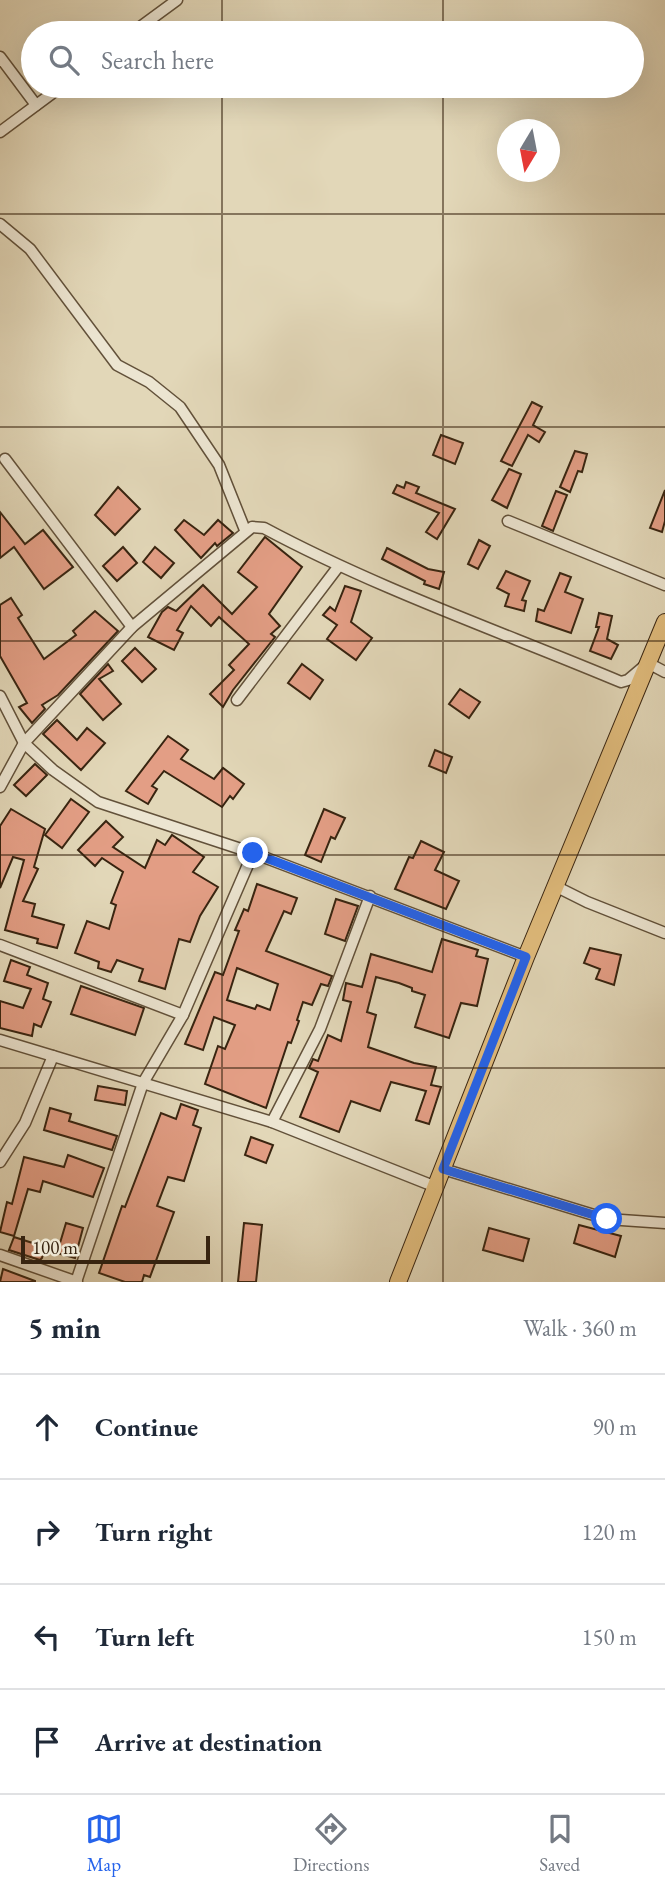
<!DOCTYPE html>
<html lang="en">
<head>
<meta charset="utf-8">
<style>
	:root { --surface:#fff; --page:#f6f6f7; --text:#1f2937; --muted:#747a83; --line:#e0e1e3; --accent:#2563eb }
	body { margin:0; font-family:"EB Garamond",serif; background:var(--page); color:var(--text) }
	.compass { position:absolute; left:497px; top:119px; width:63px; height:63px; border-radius:50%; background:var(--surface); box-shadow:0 7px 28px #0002; rotate:190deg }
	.scale { position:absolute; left:21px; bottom:18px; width:189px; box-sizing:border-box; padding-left:7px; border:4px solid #382410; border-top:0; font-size:19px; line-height:24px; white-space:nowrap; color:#382410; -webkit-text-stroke:5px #ece5d1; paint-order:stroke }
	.stop { position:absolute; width:21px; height:21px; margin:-16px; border:5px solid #2563eb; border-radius:50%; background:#fff }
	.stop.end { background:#2563eb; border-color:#fff; box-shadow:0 2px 7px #0008 }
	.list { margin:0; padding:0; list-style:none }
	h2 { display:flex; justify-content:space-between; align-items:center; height:91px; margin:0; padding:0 28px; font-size:30px }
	h2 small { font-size:23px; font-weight:400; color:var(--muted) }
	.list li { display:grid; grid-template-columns:46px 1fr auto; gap:21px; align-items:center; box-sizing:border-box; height:105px; padding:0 28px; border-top:2px solid var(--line) }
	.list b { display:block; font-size:26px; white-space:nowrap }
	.list em { font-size:23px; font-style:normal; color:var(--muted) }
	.icon { flex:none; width:38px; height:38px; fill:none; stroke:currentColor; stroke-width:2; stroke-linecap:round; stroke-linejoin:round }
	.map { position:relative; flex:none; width:665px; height:1282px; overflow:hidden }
	.search { position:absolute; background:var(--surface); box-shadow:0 7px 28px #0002; left:21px; right:21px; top:21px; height:77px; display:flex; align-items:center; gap:18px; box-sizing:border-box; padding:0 24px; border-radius:38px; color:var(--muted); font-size:26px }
	.sheet { height:511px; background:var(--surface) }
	nav { display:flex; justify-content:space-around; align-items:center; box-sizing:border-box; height:98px; border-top:2px solid var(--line); background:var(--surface); font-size:19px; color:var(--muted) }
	nav a { display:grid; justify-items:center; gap:4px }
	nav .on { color:var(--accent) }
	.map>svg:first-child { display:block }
</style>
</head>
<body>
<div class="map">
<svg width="665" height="1282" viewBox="0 0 665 1282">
	<rect width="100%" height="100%" fill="#e2d7b8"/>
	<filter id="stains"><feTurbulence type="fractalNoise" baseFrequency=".00286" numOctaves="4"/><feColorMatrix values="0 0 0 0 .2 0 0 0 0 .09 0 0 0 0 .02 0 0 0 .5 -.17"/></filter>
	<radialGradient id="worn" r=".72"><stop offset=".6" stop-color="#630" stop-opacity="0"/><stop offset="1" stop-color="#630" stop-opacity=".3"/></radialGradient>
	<g fill="#e39e85" stroke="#382410" stroke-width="2" fill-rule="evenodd">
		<path d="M532 402 542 407 533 425 545 432 539 442 528 435 512 466 501 461Z"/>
		<path d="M441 435 463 443 455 464 433 455Z"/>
		<path d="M575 451 587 454 582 472 578 471 570 492 560 487Z"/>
		<path d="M509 469 521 474 507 508 492 500Z"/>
		<path d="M406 482 419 487 416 493 455 509 437 539 426 532 439 513 393 493 397 485 404 488Z"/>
		<path d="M118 487 140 509 115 535 95 515Z"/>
		<path d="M665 490V521L662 532 650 528Z"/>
		<path d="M556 491 567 495 553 531 542 526Z"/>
		<path d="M0 512 25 544 43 530 73 567 44 589 14 547 0 558Z"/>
		<path d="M184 520 204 535 218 520 233 533 217 546 215 543 201 558 175 530Z"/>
		<path d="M265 537 302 567 269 614 280 626 271 634 275 637 233 690 223 707 210 694 234 670 229 665 249 644 219 617 211 626 191 606 177 630 183 633 174 650 148 637 162 612 168 607 176 611 203 585 232 614 257 587 238 572Z"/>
		<path d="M479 540 490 546 478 569 468 564Z"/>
		<path d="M123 547 137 563 117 581 103 566Z"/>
		<path d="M155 547 174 563 161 578 143 562Z"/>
		<path d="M387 548 428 569 444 572 439 589 424 584 425 581 382 559Z"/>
		<path d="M506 571 530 581 522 600 526 601 524 611 505 606 509 594 497 588Z"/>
		<path d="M560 573 571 577 565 592 583 599 571 633 536 621 538 609 544 611Z"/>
		<path d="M345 586 361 591 351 622 372 638 356 660 327 639 337 625 323 615 330 607 335 611Z"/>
		<path d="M11 598 22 615 18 618 44 659 76 635 73 631 95 611 118 631 58 695 42 705 45 709 32 723 19 707 27 703 0 656V605Z"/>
		<path d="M599 613 612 616 607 639 618 645 611 659 590 651 599 627H596Z"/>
		<path d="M135 648 156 669 142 682 122 661Z"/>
		<path d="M108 664 113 671 99 679 121 704 103 720 80 694Z"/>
		<path d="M302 664 323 680 310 699 288 683Z"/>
		<path d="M460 689 480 702 469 718 449 704Z"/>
		<path d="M57 720 77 740 87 728 105 743 81 770 43 734Z"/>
		<path d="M168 736 188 750 181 759 214 779 223 768 244 784 233 799 230 796 222 807 164 771 152 786 157 789 148 804 126 791Z"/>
		<path d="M435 750 452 757 446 773 429 766Z"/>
		<path d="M35 764 47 775 26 796 14 785Z"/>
		<path d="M71 799 89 812 62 848 45 835Z"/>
		<path d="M11 809 45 829 34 867 38 869 23 901 35 904 32 916 64 925 57 948 37 943 38 939 5 930 24 860 13 857 0 888V826Z"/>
		<path d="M324 809 345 818 335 839 331 837 321 862 305 855Z"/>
		<path d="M106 821 123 837 113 847 145 868 157 840 165 845 172 835 204 857 193 872 218 887 200 916 190 942 179 939 165 989 139 981 143 969 117 960 111 972 98 968 99 962 75 953 87 921 109 929 116 905 111 903 123 872 102 858 95 866 78 850Z"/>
		<path d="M421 841 444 852 435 870 459 881 446 909 395 889 409 857 413 858Z"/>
		<path d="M257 884 297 898 291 914 284 911 266 951 332 976 328 986 321 984 312 1005 303 1002 297 1020 299 1021 291 1043 288 1042 266 1108 205 1084 218 1046 225 1049 235 1025 214 1017 203 1050 185 1044 215 972 223 975 239 931 235 930 244 909 248 911ZM237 968 278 984 270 1010 257 1005 255 1009 227 1000Z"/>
		<path d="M336 899 358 906 345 941 325 934Z"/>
		<path d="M442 939 478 950 476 956 488 959 477 1006 461 1003 449 1038 415 1027 425 995 412 991V988L399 983 376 977 367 1012 376 1015 368 1047 414 1063 436 1067 431 1085 441 1087 429 1124 416 1120 426 1091 391 1082 380 1111 351 1101 339 1132 300 1117 318 1072 309 1068 313 1059 318 1061 328 1035 341 1041 351 1002 343 1000 346 983 362 987 371 954 432 972Z"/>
		<path d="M590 948 621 955 614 985 596 979 600 969 584 963Z"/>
		<path d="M11 960 30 967 27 975 48 983 43 999 51 1002 41 1027 34 1024 32 1036 0 1028V1001L23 1008 31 989 4 981Z"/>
		<path d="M81 986 144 1008 135 1035 71 1014Z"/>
		<path d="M98 1086 127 1091 125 1105 95 1100Z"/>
		<path d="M181 1104 198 1110 193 1125 201 1128 184 1181 168 1177 157 1206 174 1212 150 1277 144 1275 142 1282H125L99 1273 122 1206 125 1207 161 1113 176 1119Z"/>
		<path d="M50 1108 71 1114 69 1121 117 1136 112 1150 44 1130Z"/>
		<path d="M251 1137 273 1145 266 1163 245 1155Z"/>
		<path d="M68 1155 104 1168 93 1197 43 1181 40 1192 28 1189 14 1236 0 1232 7 1202 12 1204 24 1157 64 1167Z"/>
		<path d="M66 1223 83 1228 75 1258 57 1253Z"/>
		<path d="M244 1223 262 1225 256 1282H238Z"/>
		<path d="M579 1225 621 1236 615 1257 574 1243Z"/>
		<path d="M489 1228 529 1239 523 1261 483 1250Z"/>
		<path d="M14 1237 45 1247 42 1258 40 1260 9 1250Z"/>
		<path d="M3 1269 35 1281V1282H0Z"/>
	</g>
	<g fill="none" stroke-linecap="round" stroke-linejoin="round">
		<defs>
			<g id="street">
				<path d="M132 33 177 0"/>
				<path d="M0 57 36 105"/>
				<path d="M0 132 62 86"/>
				<path d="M0 224 30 249 117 365 149 382 180 407 219 465 245 530"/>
				<path d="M5 459 132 627"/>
				<path d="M508 521 665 585"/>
				<path d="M0 696 24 743 53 770 98 802 253 853 526 957"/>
				<path d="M237 700 338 567"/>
				<path d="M0 787 24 743 132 627 252 527 264 528C378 589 502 632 621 682L628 680 648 663 665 672"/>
				<path d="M557 887 587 902 665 933"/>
				<path d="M0 945 183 1015"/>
				<path d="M0 1040 272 1122 436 1187"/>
				<path d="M272 1122 320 1029 370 896"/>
				<path d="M0 1162 25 1123 53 1056"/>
				<path d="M443 1169 607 1219 665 1223"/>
				<path d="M0 1255 77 1282"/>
				<path d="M76 1282 143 1083 183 1015 253 853"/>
			</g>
			<path id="primary" d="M398 1282 526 957 665 622"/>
		</defs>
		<use href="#street" stroke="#62513a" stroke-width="13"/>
		<use href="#primary" stroke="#382410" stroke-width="18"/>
		<use href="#street" stroke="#ece5d1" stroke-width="10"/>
		<use href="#primary" stroke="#e1bc7c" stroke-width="16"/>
	</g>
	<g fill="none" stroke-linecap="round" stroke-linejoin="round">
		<path stroke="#2563eb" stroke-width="9" d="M253 853 526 957 443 1169 607 1219"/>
	</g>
	<path fill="none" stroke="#382410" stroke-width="2" stroke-opacity="0.55" d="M222 0V33M443 0V33M222 86V1282M443 86V1282M0 214H665M0 427H665M0 641H665M0 855H665M0 1068H665"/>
	<rect width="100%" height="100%" filter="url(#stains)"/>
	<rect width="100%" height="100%" fill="url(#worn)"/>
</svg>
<svg class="compass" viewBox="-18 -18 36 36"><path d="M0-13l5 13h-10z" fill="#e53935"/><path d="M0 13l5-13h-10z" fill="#747a83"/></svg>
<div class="scale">100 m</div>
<div class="stop" style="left:607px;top:1219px"></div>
<div class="stop end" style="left:253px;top:853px"></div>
<div class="search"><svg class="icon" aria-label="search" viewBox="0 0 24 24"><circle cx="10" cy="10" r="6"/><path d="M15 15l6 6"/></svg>Search here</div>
</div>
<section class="sheet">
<h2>5 min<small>Walk · 360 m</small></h2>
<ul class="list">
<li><svg class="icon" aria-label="ahead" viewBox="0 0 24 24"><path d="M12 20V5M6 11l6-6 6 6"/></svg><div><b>Continue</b></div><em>90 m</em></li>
<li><svg class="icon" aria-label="right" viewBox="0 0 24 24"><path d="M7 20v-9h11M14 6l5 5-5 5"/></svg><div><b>Turn right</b></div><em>120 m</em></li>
<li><svg class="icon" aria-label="left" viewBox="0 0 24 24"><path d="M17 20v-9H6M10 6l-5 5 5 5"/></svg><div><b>Turn left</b></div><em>150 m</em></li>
<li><svg class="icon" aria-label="arrive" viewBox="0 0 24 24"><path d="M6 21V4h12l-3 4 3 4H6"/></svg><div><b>Arrive at destination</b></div></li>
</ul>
</section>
<nav>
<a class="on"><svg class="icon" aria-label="map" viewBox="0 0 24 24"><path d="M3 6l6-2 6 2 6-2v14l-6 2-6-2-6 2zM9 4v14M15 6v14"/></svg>Map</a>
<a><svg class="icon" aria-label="directions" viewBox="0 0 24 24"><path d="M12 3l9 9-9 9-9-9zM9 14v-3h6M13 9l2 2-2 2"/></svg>Directions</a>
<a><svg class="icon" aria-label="saved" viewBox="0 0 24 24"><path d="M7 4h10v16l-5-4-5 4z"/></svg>Saved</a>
</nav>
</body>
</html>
